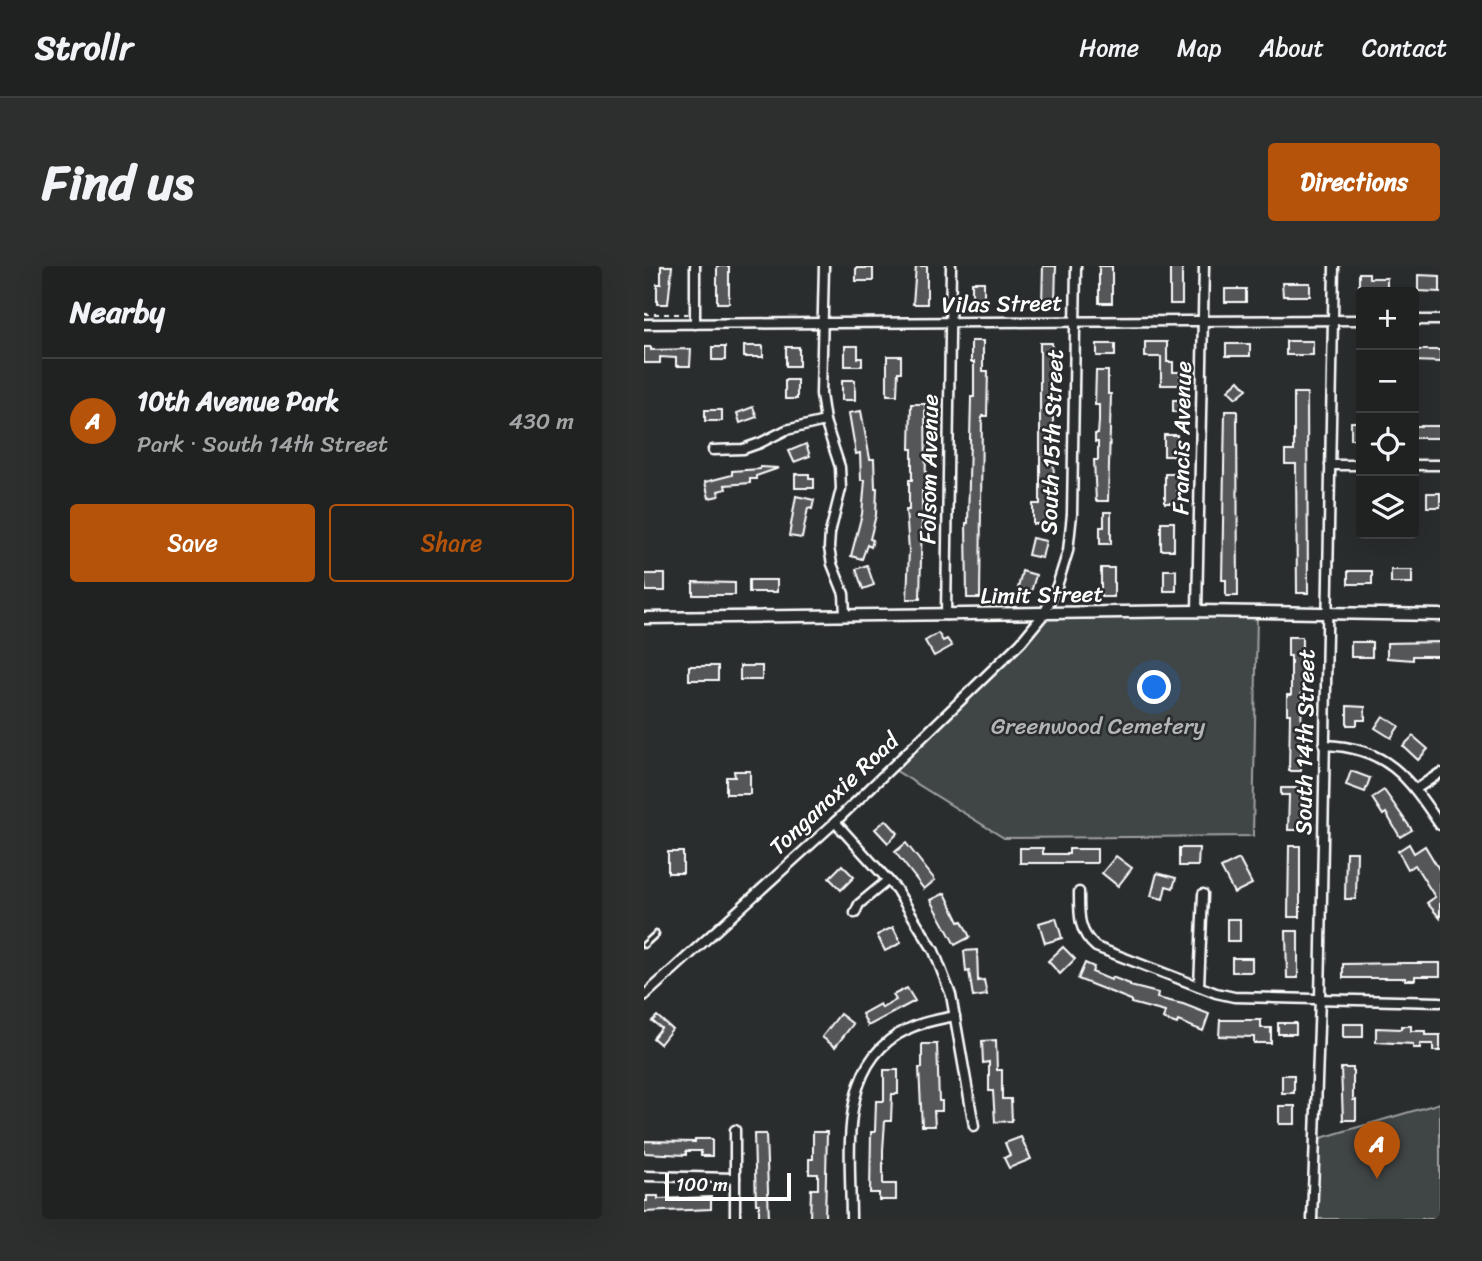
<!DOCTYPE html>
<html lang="en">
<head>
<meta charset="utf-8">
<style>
	:root { --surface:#202222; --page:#2d2f2f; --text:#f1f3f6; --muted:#a2a4a5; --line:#3d3f40; --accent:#b45309 }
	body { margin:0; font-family:Sriracha,sans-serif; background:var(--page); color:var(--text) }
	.controls { position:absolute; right:21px; top:21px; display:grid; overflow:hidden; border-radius:7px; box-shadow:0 7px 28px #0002 }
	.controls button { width:63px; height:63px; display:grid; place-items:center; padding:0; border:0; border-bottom:2px solid var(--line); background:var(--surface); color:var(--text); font:35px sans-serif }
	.scale { position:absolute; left:21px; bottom:18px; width:126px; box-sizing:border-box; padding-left:7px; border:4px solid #fff; border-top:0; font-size:19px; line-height:24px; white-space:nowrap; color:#fff; -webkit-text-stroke:5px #2a2d2e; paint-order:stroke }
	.you { position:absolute; left:511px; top:422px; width:24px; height:24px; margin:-18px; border:5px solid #fff; border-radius:50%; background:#1a73e8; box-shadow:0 0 0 10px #1a73e833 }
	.badge { display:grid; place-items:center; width:46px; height:46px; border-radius:50%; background:var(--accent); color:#fff; font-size:23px; font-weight:700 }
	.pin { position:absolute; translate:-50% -58px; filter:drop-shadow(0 2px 4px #0008) }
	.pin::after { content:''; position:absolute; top:37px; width:24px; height:21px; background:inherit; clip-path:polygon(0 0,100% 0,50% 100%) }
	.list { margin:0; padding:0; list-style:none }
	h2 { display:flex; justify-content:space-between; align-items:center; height:91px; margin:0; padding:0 28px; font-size:30px }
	h2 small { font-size:23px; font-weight:400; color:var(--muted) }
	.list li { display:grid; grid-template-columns:46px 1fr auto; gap:21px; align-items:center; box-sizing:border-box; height:126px; padding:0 28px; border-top:2px solid var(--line) }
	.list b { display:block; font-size:26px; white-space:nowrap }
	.list p { margin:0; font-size:23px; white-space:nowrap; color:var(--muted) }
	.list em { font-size:23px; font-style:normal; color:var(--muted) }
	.actions { display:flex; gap:14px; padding:21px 28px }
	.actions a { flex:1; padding:16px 0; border:2px solid var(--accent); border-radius:7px; text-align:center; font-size:24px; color:var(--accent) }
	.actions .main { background:var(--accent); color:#fff }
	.icon { flex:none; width:38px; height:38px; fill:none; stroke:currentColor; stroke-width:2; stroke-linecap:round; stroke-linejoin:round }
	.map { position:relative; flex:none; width:796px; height:953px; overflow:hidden; border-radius:7px }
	header { display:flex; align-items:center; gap:42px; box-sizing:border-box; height:98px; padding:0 35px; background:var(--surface); border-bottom:2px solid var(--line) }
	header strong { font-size:33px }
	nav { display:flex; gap:38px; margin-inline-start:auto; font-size:24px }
	.intro { display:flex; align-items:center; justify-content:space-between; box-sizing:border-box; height:168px; padding:0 42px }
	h1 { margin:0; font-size:49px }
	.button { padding:18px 32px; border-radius:7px; background:var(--accent); color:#fff; font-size:24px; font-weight:700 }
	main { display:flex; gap:42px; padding:0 42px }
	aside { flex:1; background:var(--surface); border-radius:7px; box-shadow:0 7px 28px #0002 }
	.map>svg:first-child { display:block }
</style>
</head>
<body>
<header>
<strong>Strollr</strong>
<nav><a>Home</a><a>Map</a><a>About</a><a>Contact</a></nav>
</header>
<div class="intro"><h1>Find us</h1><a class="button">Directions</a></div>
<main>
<aside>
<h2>Nearby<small></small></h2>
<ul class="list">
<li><span class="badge">A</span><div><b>10th Avenue Park</b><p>Park · South 14th Street</p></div><em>430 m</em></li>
</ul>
<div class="actions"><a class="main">Save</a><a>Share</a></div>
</aside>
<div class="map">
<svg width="796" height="953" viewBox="0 0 796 953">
	<rect width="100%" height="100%" fill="#2a2d2e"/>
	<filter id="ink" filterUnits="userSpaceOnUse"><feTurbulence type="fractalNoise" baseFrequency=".0143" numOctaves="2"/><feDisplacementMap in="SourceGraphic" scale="14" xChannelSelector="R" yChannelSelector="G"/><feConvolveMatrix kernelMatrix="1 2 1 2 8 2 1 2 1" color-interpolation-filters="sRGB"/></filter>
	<g filter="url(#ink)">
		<g fill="#414445" stroke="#a0a2a2" stroke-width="2">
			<path d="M613 347 609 570 360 572 246 501 361 392 400 348Z"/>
			<path d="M796 837V953H671L670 874Z"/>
		</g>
		<g fill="#555758" stroke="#fff" stroke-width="2">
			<path d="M17 0H28L24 38H13V18H17Z"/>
			<rect x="73" y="0" width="12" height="37"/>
			<path d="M272 0H283V38H269Z"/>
			<path d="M399 0H412L411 38H398Z"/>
			<rect x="455" y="0" width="13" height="37"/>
			<rect x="526" y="0" width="12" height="38"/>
			<rect x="212" y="2" width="17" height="13"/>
			<path d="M715 7H725V12H743V26H715Z"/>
			<path d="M774 9 796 10V26L774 25Z"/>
			<rect x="328" y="16" width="12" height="19"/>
			<path d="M638 17H666V30H639Z"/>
			<rect x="581" y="23" width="21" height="13"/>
			<path d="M327 75H339V105H344L343 150H338L336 332H323L322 257H324L327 131H330V96H327Z"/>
			<rect x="642" y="75" width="27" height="14"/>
			<path d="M501 76H523V96H529V106H536V119H517V91H501Z"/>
			<path d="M396 77H408L410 228H406V249H401V258H389V238H396Z"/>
			<rect x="453" y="78" width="18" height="12"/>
			<rect x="582" y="78" width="24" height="12"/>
			<rect x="100" y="80" width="19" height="11"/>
			<path d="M201 80H214V92H218V100H201Z"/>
			<path d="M0 81H7V84L47 83 46 100H32V92L16 91V97H0Z"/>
			<rect x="68" y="81" width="13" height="13"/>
			<rect x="142" y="81" width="13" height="19"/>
			<path d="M770 84H796V96L770 95Z"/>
			<path d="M243 90H257V106H254L253 129H243Z"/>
			<path d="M452 105H464V128H467L464 235H452L450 194H454V176H451V168H454L455 155V139H451Z"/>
			<rect x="141" y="114" width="12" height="19"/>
			<rect x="198" y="114" width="13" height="20"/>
			<path d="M595 114 603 123 592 132 584 124Z"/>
			<path d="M650 127H663L664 327H653L652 198H641V185H650Z"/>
			<rect x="529" y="134" width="14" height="12"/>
			<path d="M267 138H281L282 225H278V244H281V253H278L276 333H263L265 284 262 244H265V214H268V183H266Z"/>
			<path d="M109 141 113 151 96 157 93 147Z"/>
			<rect x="61" y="144" width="17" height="11"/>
			<path d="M217 145 226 193H230L231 222H233L232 249 226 273 229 274 227 281 223 279 218 293 207 290 218 248 221 214H217L216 187 212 188 205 147Z"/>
			<path d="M581 145H593L594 330H582V314H578Z"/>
			<rect x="707" y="156" width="10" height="17"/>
			<rect x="770" y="160" width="26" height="12"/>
			<rect x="520" y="169" width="13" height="21"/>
			<path d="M162 178 166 190 150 196 145 185Z"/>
			<path d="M116 201 135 202 112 210V213H106V217L81 219 82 223 74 225 75 230 65 232 61 216 88 209V205L116 203Z"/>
			<path d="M151 208H165V213H170V222H151Z"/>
			<rect x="521" y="208" width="12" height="29"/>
			<rect x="783" y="227" width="13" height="14"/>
			<path d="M152 230 170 234 168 243 164 242 158 272 145 270Z"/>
			<path d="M460 246H467V278H456V261H460Z"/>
			<rect x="517" y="256" width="13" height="28"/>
			<path d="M388 272 402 275 398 292 384 289Z"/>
			<path d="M223 299 230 319 219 323 212 303Z"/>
			<rect x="457" y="302" width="13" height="29"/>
			<rect x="520" y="304" width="12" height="21"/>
			<rect x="747" y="304" width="21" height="13"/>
			<path d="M378 305 392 309 387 326 374 322Z"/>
			<rect x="704" y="305" width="24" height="13"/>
			<path d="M0 308H21V325H2Z"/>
			<rect x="105" y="314" width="28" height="12"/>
			<path d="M49 316 91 317V329H49Z"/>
			<path d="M294 367 299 375 303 373 308 380 290 390 281 375Z"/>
			<path d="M644 371H658L657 505H645L646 448H643V429H647V390H644Z"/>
			<rect x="707" y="376" width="21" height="15"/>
			<path d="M796 376V390H769V394L743 392V377Z"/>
			<rect x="45" y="400" width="29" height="14"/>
			<rect x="96" y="400" width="22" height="14"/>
			<path d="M703 440 721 441V454H713V459H703Z"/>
			<path d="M739 450 755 460 747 472 731 462Z"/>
			<path d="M769 470 784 483 774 494 759 480Z"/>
			<path d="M90 505H106V528H82V511H91Z"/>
			<path d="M707 505 726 512 721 526 702 519Z"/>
			<path d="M637 522H657V564H644L645 529H637Z"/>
			<path d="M740 524 768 564 756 571 742 547 739 549 728 532Z"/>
			<path d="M242 554 254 567 244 577 231 563Z"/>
			<path d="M262 577 291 614 280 623 251 586Z"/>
			<path d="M765 578 770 587 781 580 796 605V652L783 637 791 631 771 599 764 603 754 585Z"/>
			<path d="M645 580H656V651H644Z"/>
			<path d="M376 582H399V588H425V583H453V597H376Z"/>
			<path d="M535 582H555L554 600H535Z"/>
			<rect x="24" y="586" width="15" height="21"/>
			<path d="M702 586H713L712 633H701Z"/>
			<path d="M472 590 488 602 474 620 458 607Z"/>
			<path d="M595 593 608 618 590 627 577 602Z"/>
			<path d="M198 599 210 611 197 624 185 612Z"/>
			<path d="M513 607 532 612 529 622 522 620 519 633 507 630Z"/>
			<path d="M301 627 315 656 318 655 326 671 311 679 287 634Z"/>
			<path d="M412 652 418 672 401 677 395 657Z"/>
			<rect x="583" y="653" width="13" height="22"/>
			<path d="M249 661 257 677 241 685 233 669Z"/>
			<path d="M642 665H654V712H643Z"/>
			<path d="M419 681 431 693 416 708 404 695Z"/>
			<path d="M333 684 334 715 340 714 343 729 329 731 325 705 322 706 320 685Z"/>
			<rect x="588" y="692" width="20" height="14"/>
			<path d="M441 697 450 701 448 706 467 714 468 711 486 718V720L514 727 513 732 539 738 565 748 559 765 534 755 533 758 519 753 521 746 487 737V734L434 713Z"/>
			<path d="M761 697H796V710H771V714H761V712H699V698Z"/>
			<path d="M263 722 271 735 224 760 218 748 236 738 238 742 252 734 249 729Z"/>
			<path d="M196 748 209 758 191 781 178 771Z"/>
			<path d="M13 750 28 763 16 778 9 772 17 762 8 755Z"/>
			<path d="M576 754H617V762H627V777H610V771L575 770Z"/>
			<rect x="634" y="757" width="18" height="11"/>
			<rect x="699" y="758" width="20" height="13"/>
			<path d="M757 760H767V765H781V769H796V785H789V778H776V782H769V778L732 776V762L757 763Z"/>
			<path d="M352 774 353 804H358V833H367L368 855 351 856 349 825H345V796L339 797 338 775Z"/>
			<path d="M278 778H293L295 835H298V845H290L291 860H278L275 802H278Z"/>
			<path d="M697 802H709V834H712V854H699Z"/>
			<path d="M240 804H254V828H248L247 855H241L239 884V918H252V934H235V927H226L227 866H231L232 835H240Z"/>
			<rect x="638" y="809" width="12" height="18"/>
			<rect x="635" y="840" width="16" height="18"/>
			<path d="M169 866H183L181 953H166L167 923H174V908H165V893H169Z"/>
			<path d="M110 868H122L125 953H115V938H112Z"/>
			<path d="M377 871 387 893 365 902 360 892 366 889 361 877Z"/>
			<path d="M51 873H68V890H57V885H42V889L0 887V875L51 876Z"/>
			<path d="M3 930H14V933L67 931V943L0 946V935H3Z"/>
		</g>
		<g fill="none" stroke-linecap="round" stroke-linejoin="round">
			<defs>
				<path id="service" d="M0 679 12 668"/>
				<g id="minor">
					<path d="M180 0 177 128 181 155 196 201 197 223 186 267 185 282 188 298 200 328 201 349"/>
					<path d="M770 54H796"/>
					<path d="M0 58 717 54"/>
					<path d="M51 58V0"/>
					<path d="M69 184 99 183 116 177 142 164 181 155"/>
					<path d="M686 199H717"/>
					<path d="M770 199H796"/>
					<path d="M553 345 560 0"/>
					<path d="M302 349 307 0"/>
					<path d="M680 479C743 481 764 511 796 559"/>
					<path d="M772 523 796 507"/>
					<path d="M191 556 252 623 290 685 307 729 330 860"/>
					<path d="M435 626C435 648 434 666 452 681L572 727 590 731 796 736"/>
					<path d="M211 647 215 638 244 614"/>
					<path d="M555 720 559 628"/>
					<path d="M0 730 188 559 377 376 400 348 413 320 424 285 428 248 432 0"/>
					<path d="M91 864V953"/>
					<path d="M0 910 91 912"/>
					<path d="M207 953C207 888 192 796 264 763 278 756 295 753 311 750"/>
					<path d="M668 953 676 733 690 0"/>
				</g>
				<path id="tertiary" d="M0 352 553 345 796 349"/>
			</defs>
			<use href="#service" stroke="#fff" stroke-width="9"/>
			<use href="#minor" stroke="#fff" stroke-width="13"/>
			<use href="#tertiary" stroke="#fff" stroke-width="15"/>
			<path stroke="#fff" stroke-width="2" stroke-dasharray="5 5" stroke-linecap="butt" d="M0 48H44"/>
			<use href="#service" stroke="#2a2d2e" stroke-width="3.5"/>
			<use href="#minor" stroke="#2a2d2e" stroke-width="8"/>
			<use href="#tertiary" stroke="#2a2d2e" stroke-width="10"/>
		</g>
	</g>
	<g text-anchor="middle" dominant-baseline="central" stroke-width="5" stroke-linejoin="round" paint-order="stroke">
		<g font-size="23" fill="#fff" stroke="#2a2d2e">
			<text transform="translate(358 38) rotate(-1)">Vilas Street</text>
			<text transform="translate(538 172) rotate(-89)">Francis Avenue</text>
			<text transform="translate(408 176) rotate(-88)">South 15th Street</text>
			<text transform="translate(285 203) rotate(-89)">Folsom Avenue</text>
			<text transform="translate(398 329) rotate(-1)">Limit Street</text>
			<text transform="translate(661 476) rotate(-89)">South 14th Street</text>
			<text transform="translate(190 528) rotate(-43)">Tonganoxie Road</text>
		</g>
		<g font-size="23" fill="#b3b4b5" stroke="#2a2d2e">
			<text x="454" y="460">Greenwood Cemetery</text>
		</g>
	</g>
</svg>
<div class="controls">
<button>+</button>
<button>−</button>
<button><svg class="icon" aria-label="locate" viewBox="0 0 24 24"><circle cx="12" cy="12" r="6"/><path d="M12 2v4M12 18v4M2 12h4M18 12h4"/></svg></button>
<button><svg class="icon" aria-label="layers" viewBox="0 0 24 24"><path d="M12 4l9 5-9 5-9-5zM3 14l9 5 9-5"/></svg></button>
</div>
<div class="scale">100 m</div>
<div class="you"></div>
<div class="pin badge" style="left:733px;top:913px">A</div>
</div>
</main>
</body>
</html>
